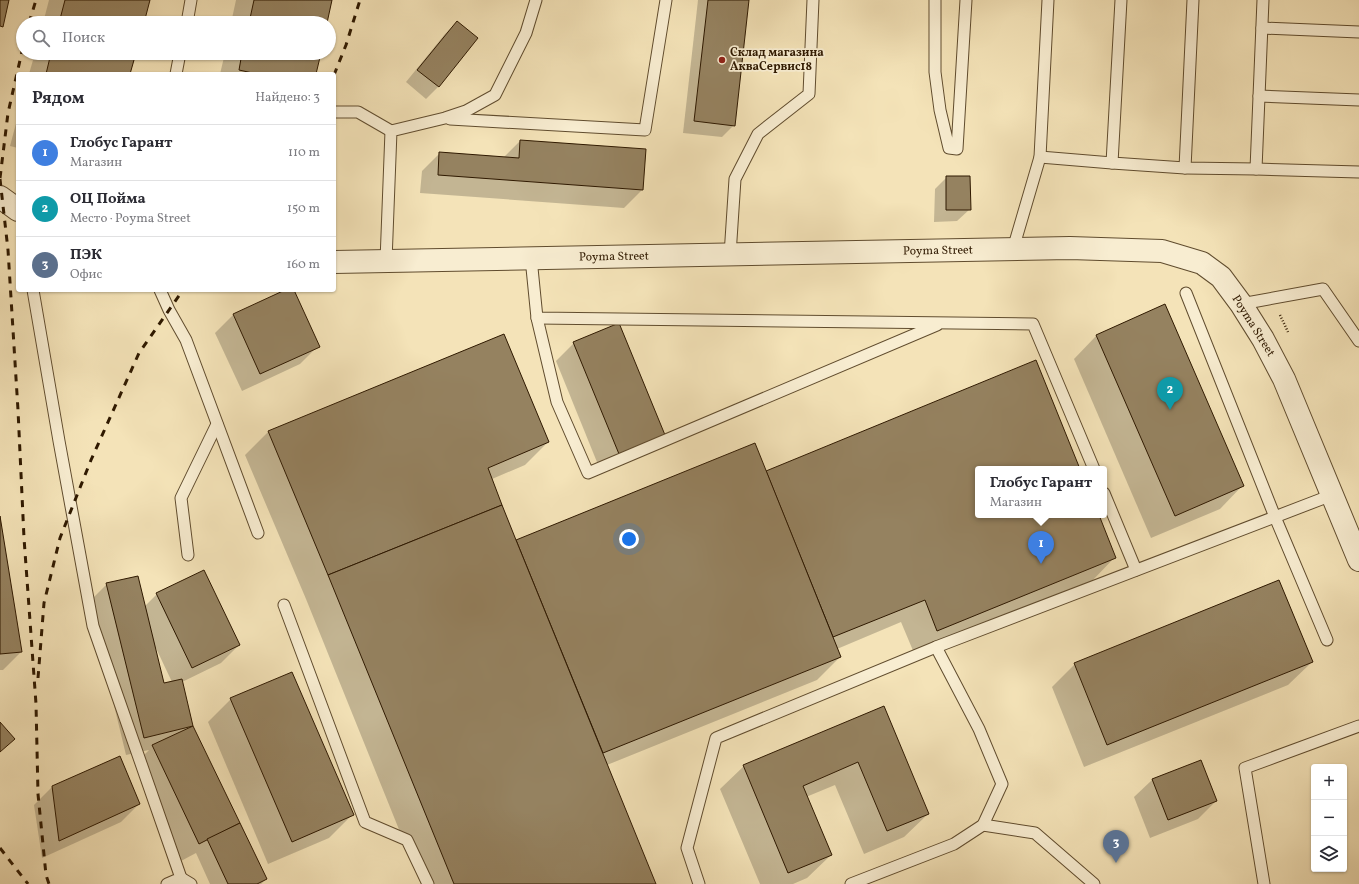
<!DOCTYPE html>
<html lang="ru">
<head>
<meta charset="utf-8">
<style>
	:root { --surface:#fff; --page:#f2f2f3; --text:#2b2b33; --muted:#7c7c81; --line:#e1e1e2; --accent:#8f2418 }
	body { margin:0; font-family:Vollkorn,serif; background:var(--page); color:var(--text) }
	.controls { position:absolute; right:12px; bottom:12px; display:grid; overflow:hidden; border-radius:4px; box-shadow:0 1px 3px #0004 }
	.controls button { width:36px; height:36px; display:grid; place-items:center; padding:0; border:0; border-bottom:1px solid var(--line); background:var(--surface); color:var(--text); font:20px sans-serif }
	.you { position:absolute; left:629px; top:539px; width:14px; height:14px; margin:-10px; border:3px solid #fff; border-radius:50%; background:#1a73e8; box-shadow:0 0 0 6px #1a73e833 }
	.badge { display:grid; place-items:center; width:26px; height:26px; border-radius:50%; background:var(--accent); color:#fff; font-size:13px; font-weight:700 }
	.pin { position:absolute; translate:-50% -33px; filter:drop-shadow(0 1px 2px #0008) }
	.pin::after { content:''; position:absolute; top:21px; width:14px; height:12px; background:inherit; clip-path:polygon(0 0,100% 0,50% 100%) }
	.popup { position:absolute; left:975px; top:466px; width:132px; height:52px; box-sizing:border-box; display:grid; place-content:center; border-radius:4px; background:var(--surface); filter:drop-shadow(0 1px 3px #0005); font-size:13px; white-space:nowrap; color:var(--muted) }
	.popup b { font-size:15px; color:var(--text) }
	.popup::after { content:''; position:absolute; left:50%; top:100%; margin-left:-8px; border:8px solid transparent; border-top-color:var(--surface) }
	.list { margin:0; padding:0; list-style:none }
	h2 { display:flex; justify-content:space-between; align-items:center; height:52px; margin:0; padding:0 16px; font-size:17px }
	h2 small { font-size:13px; font-weight:400; color:var(--muted) }
	.list li { display:grid; grid-template-columns:26px 1fr auto; gap:12px; align-items:center; box-sizing:border-box; height:56px; padding:0 16px; border-top:1px solid var(--line) }
	.list b { display:block; font-size:15px; white-space:nowrap }
	.list p { margin:0; font-size:13px; white-space:nowrap; color:var(--muted) }
	.list em { font-size:13px; font-style:normal; color:var(--muted) }
	.icon { flex:none; width:22px; height:22px; fill:none; stroke:currentColor; stroke-width:2; stroke-linecap:round; stroke-linejoin:round }
	.map { position:relative; flex:none; width:1359px; height:884px; overflow:hidden }
	.search { position:absolute; background:var(--surface); box-shadow:0 1px 3px #0004; left:16px; top:16px; width:320px; height:44px; display:flex; align-items:center; gap:10px; box-sizing:border-box; padding:0 14px; border-radius:22px; color:var(--muted); font-size:15px }
	.panel { position:absolute; background:var(--surface); box-shadow:0 1px 3px #0004; left:16px; top:72px; width:320px; height:220px; border-radius:4px }
	.map>svg:first-child { display:block }
</style>
</head>
<body>
<div class="map">
<svg width="1359" height="884" viewBox="0 0 1359 884">
	<rect width="100%" height="100%" fill="#f4e3b8"/>
	<filter id="stains"><feTurbulence type="fractalNoise" baseFrequency=".005" numOctaves="4"/><feColorMatrix values="0 0 0 0 .2 0 0 0 0 .09 0 0 0 0 .02 0 0 0 .5 -.17"/></filter>
	<radialGradient id="worn" r=".72"><stop offset=".6" stop-color="#630" stop-opacity="0"/><stop offset="1" stop-color="#630" stop-opacity=".3"/></radialGradient>
	<g fill="#0003" fill-rule="evenodd">
		<path d="M49 0H149L143 23H43Z"/>
		<path d="M236 0H331L326 23H231Z"/>
		<path d="M698 0H748L734 125 722 137 683 133Z"/>
		<path d="M457 22 477 38 438 87 426 99 406 82 445 34Z"/>
		<path d="M35 53H135L129 74H29Z"/>
		<path d="M225 53H320L315 74H220Z"/>
		<path d="M18 116V148L10 146Z"/>
		<path d="M520 141 642 190 624 208 420 193 422 171 440 153 503 158Z"/>
		<path d="M947 177 970 209 957 221 934 222 935 189Z"/>
		<path d="M288 290H292L318 346 300 364 242 391 215 333 233 315Z"/>
		<path d="M504 335 548 442 525 465 492 479 516 541 754 445 765 472 1035 362 1079 469H978V515H1098L1115 557 1092 581 914 653 901 622 837 649 840 657 817 680 607 765 655 884H421L306 599 245 455 268 432Z"/>
		<path d="M1097 335 1243 485 1220 509 1151 538 1074 359Z"/>
		<path d="M574 343 664 435 601 472 556 361Z"/>
		<path d="M0 523 21 652 3 670H0Z"/>
		<path d="M107 584 144 607 157 594 239 645 221 663 182 682 192 726 266 879 261 884H210L196 853 181 861 135 764 149 750 126 755 89 602ZM154 644 172 682 163 685Z"/>
		<path d="M1312 662 1288 685 1084 767 1052 687 1075 664Z"/>
		<path d="M231 699 352 815 329 838 268 864 208 722Z"/>
		<path d="M884 708 928 814 904 837 864 854 835 785 806 797 831 855 807 878 793 884H760L720 789 744 766Z"/>
		<path d="M1152 780 1216 801 1198 819 1150 838 1134 797Z"/>
		<path d="M52 787 139 804 121 822 42 858 34 805Z"/>
	</g>
	<g fill="#958260" stroke="#2f1900">
		<path d="M0 0H9L3 27 0 26Z"/>
		<path d="M65 0H150L144 23H59Z"/>
		<path d="M254 0H332L327 23H249Z"/>
		<path d="M708 0H749L735 126 694 121Z"/>
		<path d="M457 21 478 38 439 87 417 70Z"/>
		<path d="M51 53H136L130 74H46Z"/>
		<path d="M242 53H321L316 74H257L239 70Z"/>
		<path d="M520 140 646 149 643 190 438 175 439 152 519 158Z"/>
		<path d="M946 176H970L971 210H946Z"/>
		<path d="M285 290H294L320 347 260 374 233 314Z"/>
		<path d="M1165 304 1244 486 1175 516 1096 335Z"/>
		<path d="M619 323 665 435 619 454 573 342Z"/>
		<path d="M504 334 549 442 488 468 502 505 328 575 268 431Z"/>
		<path d="M1036 360 1080 469H978V515H1099L1116 558 937 631 925 600 833 637 766 471Z"/>
		<path d="M755 443 841 657 603 753 516 540Z"/>
		<path d="M502 505 516 540 656 884H454L328 575Z"/>
		<path d="M0 516 22 652 0 654Z"/>
		<path d="M204 570 240 645 192 668 156 593Z"/>
		<path d="M138 576 164 683 182 679 193 726 144 738 106 583Z"/>
		<path d="M1279 580 1313 662 1107 745 1074 663Z"/>
		<path d="M292 672 354 815 292 842 230 698Z"/>
		<path d="M884 706 929 814 887 831 858 762 803 786 832 855 788 873 743 765Z"/>
		<path d="M0 722 15 739 0 752Z"/>
		<path d="M193 726 240 823 199 844 152 745Z"/>
		<path d="M120 756 140 804 59 841 52 786Z"/>
		<path d="M1201 760 1217 801 1168 820 1152 779Z"/>
		<path d="M240 823 267 879 257 884H228L207 839Z"/>
	</g>
	<g fill="none" stroke-linecap="round" stroke-linejoin="round">
		<defs>
			<g id="service">
				<path d="M935 0V72L940 110 949 148 957 149 966 0"/>
				<path d="M1121 0 1112 163 1185 168 1256 169 1263 0"/>
				<path d="M187 23 191 0"/>
				<path d="M1262 28 1359 32"/>
				<path d="M176 74 180 53"/>
				<path d="M1259 96 1359 100"/>
				<path d="M334 112H358L391 131"/>
				<path d="M450 119 645 130 666 0"/>
				<path d="M1040 157 1112 163"/>
				<path d="M1185 168 1193 0"/>
				<path d="M1256 169 1359 172"/>
				<path d="M1013 249 1040 157 1048 0"/>
				<path d="M730 255 735 179 758 134 809 94 813 0"/>
				<path d="M531 258 537 318 1033 324 1094 469"/>
				<path d="M386 261 391 131 445 118 466 111 495 95 526 33 536 0"/>
				<path d="M33 290 59 441 93 626 181 878 167 884"/>
				<path d="M160 290 169 310 186 340 258 533"/>
				<path d="M1186 293 1275 517 1327 640"/>
				<path d="M1241 304 1323 289 1359 341"/>
				<path d="M537 318 557 402 588 473 937 325"/>
				<path d="M1104 493 1136 570"/>
				<path d="M188 555 181 498 217 424"/>
				<path d="M284 605 365 822 407 840 428 884"/>
				<path d="M983 825 1035 833 1094 884"/>
				<path d="M181 878 191 884"/>
				<path d="M699 884 687 848 716 738 936 647 1332 495"/>
				<path d="M851 884 954 844 983 825 1002 784 979 729 936 647"/>
				<path d="M1264 884 1245 768 1359 726"/>
			</g>
			<g id="tertiary">
				<path d="M0 197 18 210"/>
				<path d="M334 262 1070 248 1162 251 1202 263 1221 277 1241 304 1263 339 1284 379 1359 560"/>
			</g>
		</defs>
		<use href="#service" stroke="#604c2e" stroke-width="13"/>
		<use href="#tertiary" stroke="#604c2e" stroke-width="24"/>
		<path stroke="#2f1900" stroke-width="2.5" stroke-dasharray="1 2" stroke-linecap="butt" d="M1280 315 1288 332"/>
		<use href="#service" stroke="#f8edd1" stroke-width="11"/>
		<use href="#tertiary" stroke="#f8edd1" stroke-width="22"/>
		<g stroke="#2f1900" stroke-width="3" stroke-dasharray="7 7" stroke-linecap="butt">
			<path d="M29 23 36 0"/>
			<path d="M334 75 346 45 360 0"/>
			<path d="M0 178 8 113 23 47"/>
			<path d="M0 179 8 250 18 410 24 538 36 704 38 794 46 875 49 884"/>
			<path d="M38 678 44 603 60 538 91 460 139 353 183 290"/>
			<path d="M0 848 28 884"/>
		</g>
	</g>
	<circle fill="#8f2418" stroke="#f8edd1" stroke-width="1.5" cx="722" cy="60" r="4"/>
	<g text-anchor="middle" dominant-baseline="central" stroke-width="3.5" stroke-linejoin="round" paint-order="stroke">
		<g font-size="12" font-weight="bold" fill="#2f1900" stroke="#f8edd1" text-anchor="start">
			<text x="730" y="53">Склад магазина<tspan x="730" dy="14">АкваСервис18</tspan></text>
		</g>
		<g font-size="12" fill="#2f1900" stroke="#f8edd1">
			<text transform="translate(938 251) rotate(-1)">Poyma Street</text>
			<text transform="translate(614 257) rotate(-1)">Poyma Street</text>
			<text transform="translate(1253 326) rotate(58)">Poyma Street</text>
		</g>
	</g>
	<rect width="100%" height="100%" filter="url(#stains)"/>
	<rect width="100%" height="100%" fill="url(#worn)"/>
</svg>
<div class="controls">
<button>+</button>
<button>−</button>
<button><svg class="icon" aria-label="layers" viewBox="0 0 24 24"><path d="M12 4l9 5-9 5-9-5zM3 14l9 5 9-5"/></svg></button>
</div>
<div class="you"></div>
<div class="pin badge" style="left:1041px;top:564px;background:#3f7fe0">1</div>
<div class="popup"><b>Глобус Гарант</b>Магазин</div>
<div class="pin badge" style="left:1170px;top:410px;background:#0f9aa8">2</div>
<div class="pin badge" style="left:1116px;top:863px;background:#5c6f8a">3</div>
<div class="search"><svg class="icon" aria-label="search" viewBox="0 0 24 24"><circle cx="10" cy="10" r="6"/><path d="M15 15l6 6"/></svg>Поиск</div>
<section class="panel">
<h2>Рядом<small>Найдено: 3</small></h2>
<ul class="list">
<li><span class="badge" style="background:#3f7fe0">1</span><div><b>Глобус Гарант</b><p>Магазин</p></div><em>110 m</em></li>
<li><span class="badge" style="background:#0f9aa8">2</span><div><b>ОЦ Пойма</b><p>Место · Poyma Street</p></div><em>150 m</em></li>
<li><span class="badge" style="background:#5c6f8a">3</span><div><b>ПЭК</b><p>Офис</p></div><em>160 m</em></li>
</ul>
</section>
</div>
</body>
</html>
